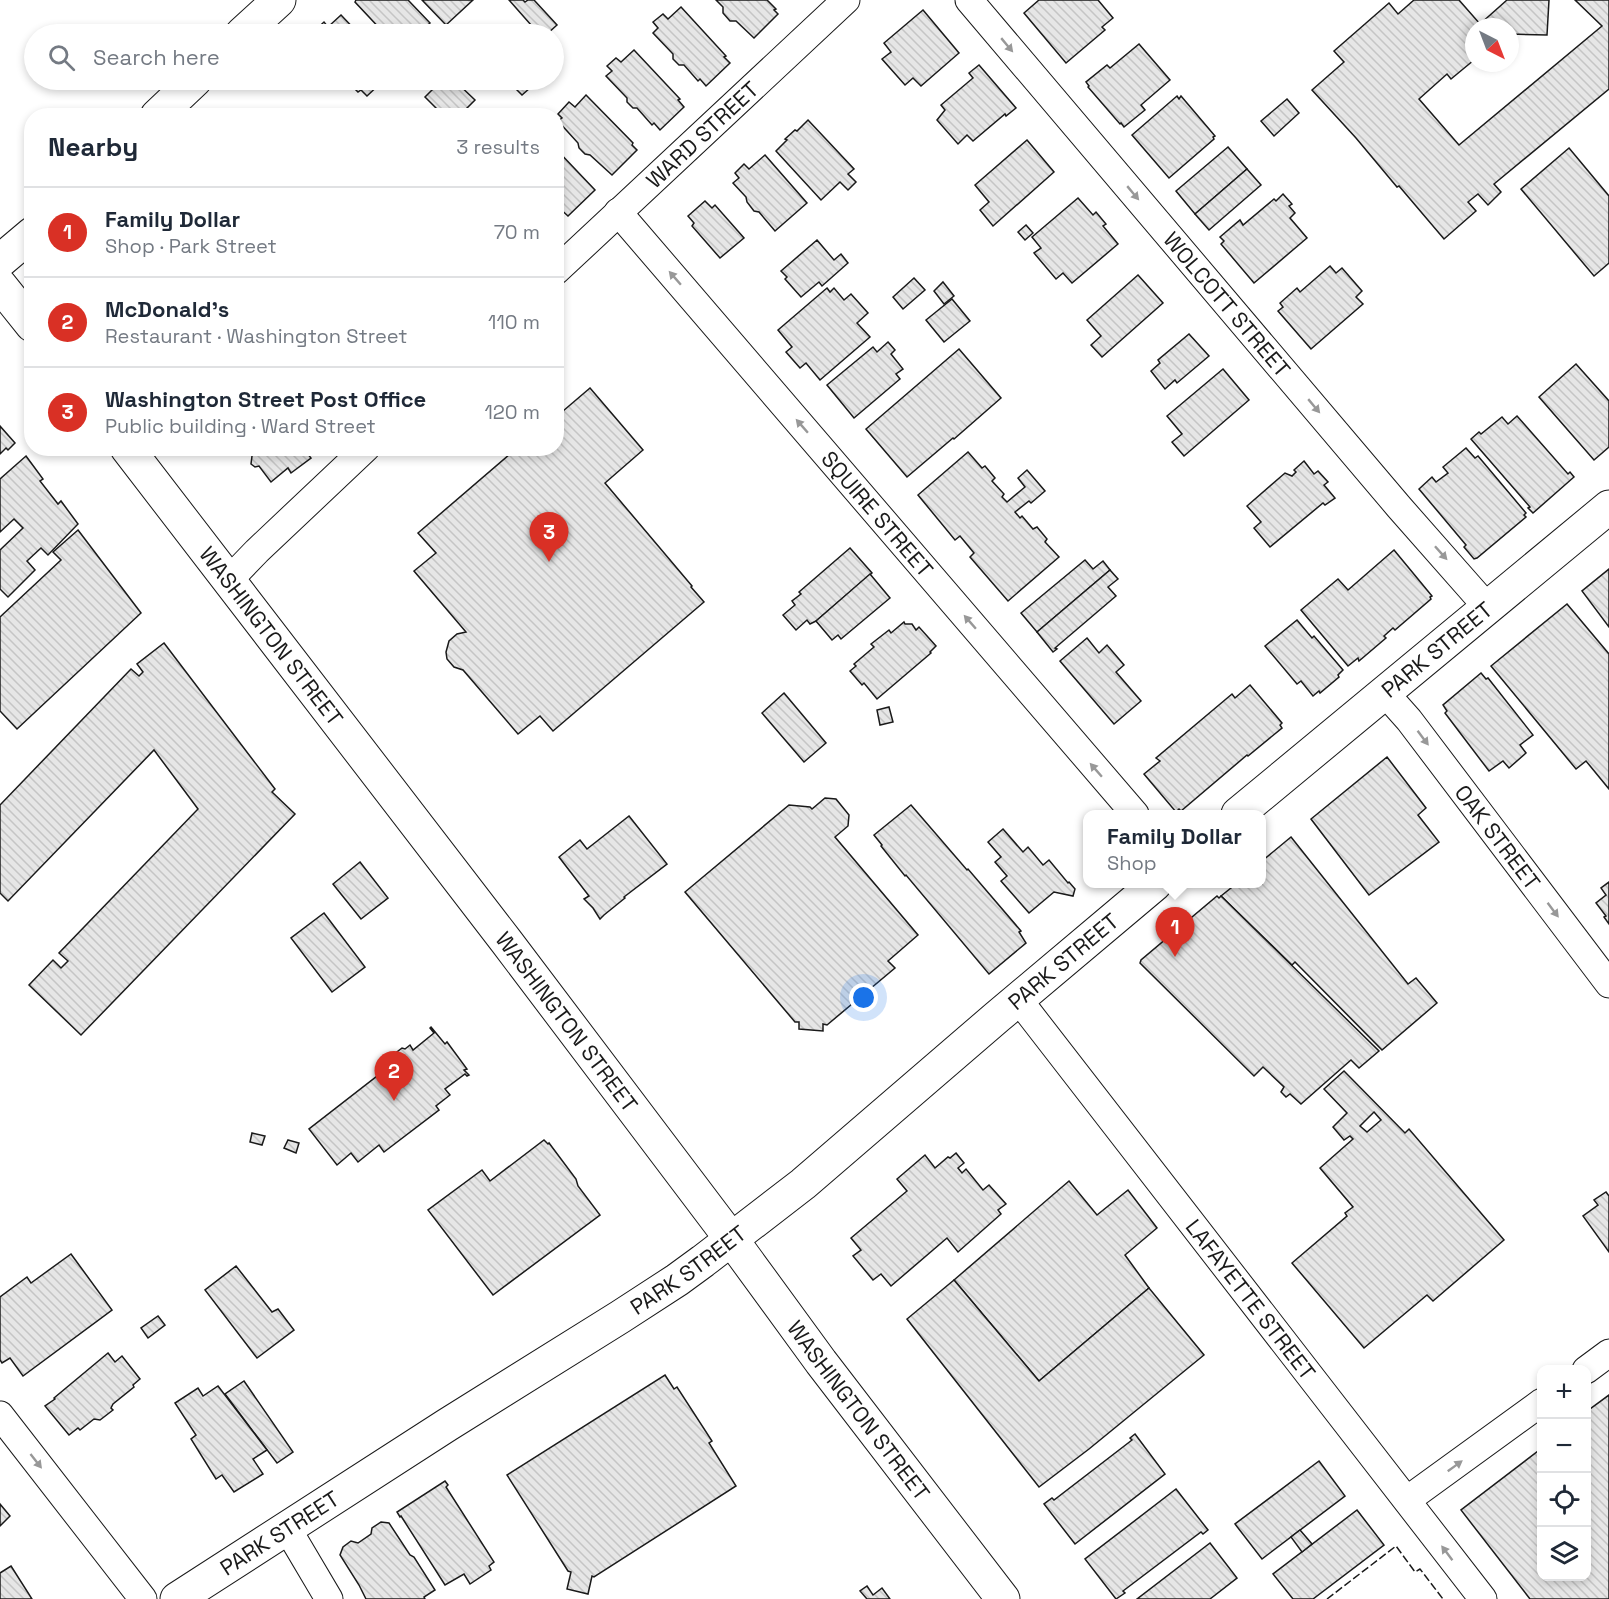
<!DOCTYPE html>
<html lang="en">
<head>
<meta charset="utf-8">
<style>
	:root { --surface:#fff; --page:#f2f2f3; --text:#1f2937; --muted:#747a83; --line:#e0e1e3; --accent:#d93025 }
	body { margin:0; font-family:"Space Grotesk",sans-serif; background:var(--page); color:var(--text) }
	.controls { position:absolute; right:18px; bottom:18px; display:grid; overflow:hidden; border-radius:12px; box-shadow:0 3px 9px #0003 }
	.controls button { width:54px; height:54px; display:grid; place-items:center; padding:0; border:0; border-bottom:2px solid var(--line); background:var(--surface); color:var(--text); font:30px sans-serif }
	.compass { position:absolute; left:1465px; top:18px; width:54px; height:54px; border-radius:50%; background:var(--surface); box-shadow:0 3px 9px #0003; rotate:138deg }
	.you { position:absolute; left:864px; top:998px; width:21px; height:21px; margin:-15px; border:4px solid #fff; border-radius:50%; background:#1a73e8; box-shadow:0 0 0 9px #1a73e833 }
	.badge { display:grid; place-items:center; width:39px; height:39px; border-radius:50%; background:var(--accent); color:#fff; font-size:20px; font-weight:700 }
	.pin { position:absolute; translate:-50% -50px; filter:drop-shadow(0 2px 3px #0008) }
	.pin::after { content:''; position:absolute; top:32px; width:21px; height:18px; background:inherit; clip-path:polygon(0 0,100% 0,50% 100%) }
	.popup { position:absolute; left:1083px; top:810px; width:183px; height:78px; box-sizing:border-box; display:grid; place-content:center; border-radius:12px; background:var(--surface); filter:drop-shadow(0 2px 4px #0005); font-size:20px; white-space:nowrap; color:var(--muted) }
	.popup b { font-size:22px; color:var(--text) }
	.popup::after { content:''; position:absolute; left:50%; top:100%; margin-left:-12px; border:12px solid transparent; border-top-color:var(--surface) }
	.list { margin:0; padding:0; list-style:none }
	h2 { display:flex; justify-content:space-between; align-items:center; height:78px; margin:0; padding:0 24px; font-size:26px }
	h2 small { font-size:20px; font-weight:400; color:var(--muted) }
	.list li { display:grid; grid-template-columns:39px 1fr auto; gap:18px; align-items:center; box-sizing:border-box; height:90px; padding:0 24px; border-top:2px solid var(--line) }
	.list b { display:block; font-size:22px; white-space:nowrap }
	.list p { margin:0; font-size:20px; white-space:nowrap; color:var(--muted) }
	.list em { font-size:20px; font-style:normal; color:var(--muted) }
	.icon { flex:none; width:33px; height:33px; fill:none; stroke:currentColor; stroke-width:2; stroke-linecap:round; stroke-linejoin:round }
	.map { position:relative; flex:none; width:1609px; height:1599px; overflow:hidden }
	.search { position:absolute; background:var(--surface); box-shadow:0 3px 9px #0003; left:24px; top:24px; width:540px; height:66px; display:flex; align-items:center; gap:15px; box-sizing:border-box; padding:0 21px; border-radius:33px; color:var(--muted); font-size:22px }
	.panel { position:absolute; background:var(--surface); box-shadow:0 3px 9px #0003; left:24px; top:108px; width:540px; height:348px; border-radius:24px }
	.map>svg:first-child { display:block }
</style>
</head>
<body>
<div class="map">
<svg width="1609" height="1599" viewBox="0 0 1609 1599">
	<defs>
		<pattern id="building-back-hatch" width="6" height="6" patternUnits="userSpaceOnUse" patternTransform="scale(1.5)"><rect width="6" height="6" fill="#e6e6e6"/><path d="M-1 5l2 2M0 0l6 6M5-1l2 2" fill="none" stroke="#c5c5c5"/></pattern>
	</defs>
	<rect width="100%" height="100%" fill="#fff"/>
	<g fill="url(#building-back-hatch)" stroke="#1a1a1a" stroke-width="1.5" fill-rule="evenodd">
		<path d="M356 0H408L430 23 419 34H385L355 2Z"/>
		<path d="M422 0H473L446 25Z"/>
		<path d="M509 0H523L525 2 528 0H534L557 25 547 34H539Z"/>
		<path d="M716 0H767L776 9 774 10 778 14 754 38 736 21H730L723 13V7Z"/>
		<path d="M1039 0H1098L1113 18 1102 27 1105 30 1066 63 1024 13Z"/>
		<path d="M1414 0H1459L1480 24 1507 0H1549L1547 35 1510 34V27H1474V60L1451 79 1447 74 1419 99 1459 145 1602 26 1575 0H1609V89L1494 184 1501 192 1488 205 1478 194 1468 202 1476 211 1444 239 1399 186 1397 187 1356 138 1312 90 1344 62 1334 51 1389 3 1398 14Z"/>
		<path d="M681 7 726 56 724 57 730 63 706 86 700 79 698 81 684 65H679L673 59V54L653 33 658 28 653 22 663 14 668 19Z"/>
		<path d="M923 10 959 53 921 86 913 78 905 85 882 59 891 52 884 43Z"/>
		<path d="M341 15 359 34H311L324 22 328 27Z"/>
		<path d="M1139 44 1170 80 1141 105 1145 110 1124 127 1121 123 1120 124 1088 87 1089 86 1086 82 1107 65 1110 68Z"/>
		<path d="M634 50 680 99 678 100 684 107 660 130 654 123 652 125 637 108H633L627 102V98L606 76 612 71 607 66 616 58 621 62Z"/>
		<path d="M979 65 1016 108 1006 116 1005 114 973 141 967 135 958 144 937 120 945 110 941 105 973 78 969 73Z"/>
		<path d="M346 80H384L367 96 361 90 358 92Z"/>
		<path d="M442 80H454L475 100 459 116H444L425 97Z"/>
		<path d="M503 80H539L522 95 512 85 509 87Z"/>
		<path d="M586 95 633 143 632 145 637 150 612 175 590 155 585 154 579 148 578 143 558 121 562 118 558 114 569 102 575 107Z"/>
		<path d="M1177 96 1179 99 1181 96 1215 136 1213 137 1214 139 1169 178 1132 135Z"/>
		<path d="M1287 99 1299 113 1274 136 1261 121Z"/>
		<path d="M808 120 854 169 848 174 856 182 848 190 840 182 821 200 776 151 787 140 785 139 795 130 797 131Z"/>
		<path d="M1027 140 1054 172 993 226 980 210 989 202 975 185Z"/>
		<path d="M1228 147 1247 169 1195 214 1176 191Z"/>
		<path d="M1569 148 1609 196V263L1594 276 1521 189Z"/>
		<path d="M556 149 595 190 568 216 556 205Z"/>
		<path d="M765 155 807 203 775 231 759 212 754 211 747 202 746 197 733 183 739 178 735 173 744 164 749 169Z"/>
		<path d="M1247 169 1261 185 1209 230 1195 214Z"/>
		<path d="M1283 194 1292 204 1289 206 1295 213 1290 218 1307 238 1254 283 1221 244 1224 241 1220 237 1240 220 1243 225 1274 199 1276 201Z"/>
		<path d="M1078 198 1093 215 1096 212 1106 224 1103 226 1118 244 1072 283 1063 273 1056 279 1034 253 1041 248 1032 237Z"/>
		<path d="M705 201 712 208 715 205 744 238 720 258 692 226 694 223 688 216Z"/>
		<path d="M1026 225 1033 233 1025 240 1018 232Z"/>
		<path d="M817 240 834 260 841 254 848 263 822 286 819 282 801 297 785 279 787 277 781 271Z"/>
		<path d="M1330 266 1336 273 1342 268 1362 291 1356 297 1363 304 1311 349 1278 311 1283 307 1280 303 1297 288 1300 292Z"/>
		<path d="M1138 275 1163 303 1102 357 1091 345 1101 336 1087 320Z"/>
		<path d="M914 278 925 290 903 309 893 297Z"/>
		<path d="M943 282 954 296 944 304 934 291Z"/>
		<path d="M827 288 830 292 834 288 844 300 851 294 868 313 857 323 870 337 820 380 806 363 800 368 786 352 792 347 778 330Z"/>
		<path d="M952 299 970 321 944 342 926 320Z"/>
		<path d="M1189 334 1209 356 1177 383 1175 380 1165 389 1151 371 1160 363 1158 360Z"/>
		<path d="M888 342 895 350 891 354 903 369 896 374 900 379 854 418 827 385 873 347 877 352Z"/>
		<path d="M959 349 1001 398 954 439 953 438 907 477 866 429Z"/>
		<path d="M1576 364 1609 401V447L1594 460 1539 397Z"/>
		<path d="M1223 369 1249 400 1184 456 1172 442 1182 434 1167 416Z"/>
		<path d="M590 388 643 450 605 483 692 586 691 587 704 602 553 731 540 716 518 734 463 670 454 667 447 659 446 652 449 641 457 634 466 632 414 571 436 553 418 533 517 448H556V417Z"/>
		<path d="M1517 416 1568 474 1570 472 1574 477 1533 513 1528 508 1530 507 1471 439 1479 432 1481 434 1502 417 1508 424Z"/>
		<path d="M0 426 15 443 8 450 6 448 0 454Z"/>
		<path d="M246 448H311L312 450 307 453 311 458 291 473 288 468 271 482 259 466 255 467 251 464 252 456Z"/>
		<path d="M1466 448 1475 458 1478 456 1526 513 1524 515 1526 517 1477 558 1474 559 1464 547 1466 545 1419 489 1432 477 1436 482 1448 473 1443 467Z"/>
		<path d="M968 452 982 468 985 466 995 478 992 481 1004 494 1002 497 1007 502 1025 487 1018 478 1027 470 1045 491 1031 503 1029 501 1015 512 1020 518 1022 516 1033 529 1037 527 1047 539 1045 542 1059 557 1008 601 970 557 974 553 960 536 955 540 918 495Z"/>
		<path d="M26 456 43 479 40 481 58 504 61 501 78 524 48 555 41 548 27 561 35 570 8 597 0 589V550L23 528 14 519 0 532V479Z"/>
		<path d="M1304 461 1314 474 1318 471 1328 482 1324 485 1335 498 1325 505 1323 503 1270 547 1254 528 1261 522 1247 506 1285 473 1292 476 1296 472 1294 470Z"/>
		<path d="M78 530 141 613 17 729 0 711V617L61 560 53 552Z"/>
		<path d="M850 548 872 573 816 621 810 624 807 620 796 630 783 615 795 605 792 601 801 594 799 592Z"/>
		<path d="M1394 550 1432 596 1430 597 1431 599 1395 630 1393 628 1384 636 1386 638 1359 661 1358 658 1348 666 1301 610 1338 579 1348 590Z"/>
		<path d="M1085 560 1093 569 1103 561 1110 570 1037 632 1021 613Z"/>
		<path d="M1609 569V627L1582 591Z"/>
		<path d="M1110 570 1118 579 1108 587 1116 596 1055 648 1057 649 1053 652 1037 632Z"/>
		<path d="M870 574 890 598 841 639 838 635 832 640 816 621Z"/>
		<path d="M1567 604 1609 654V789L1586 761 1576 769 1491 666Z"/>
		<path d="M1297 620 1312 638 1314 636 1343 670 1338 675 1339 677 1320 693 1319 691 1313 696 1301 681 1297 684 1265 646Z"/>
		<path d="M904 622 905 624H912L916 630 919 627 936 646 930 652 931 653 877 699 864 683 862 685 850 671 856 666 854 664 874 647 871 644 889 630 891 633Z"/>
		<path d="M1087 638 1099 653 1107 645 1124 665 1116 672 1141 701 1114 724 1060 661Z"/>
		<path d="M164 643 275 789 272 792 295 814 81 1035 29 985 53 960 61 968 68 961 59 953 198 809 154 750 8 901 0 893V805L131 669 139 676 143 672 137 664Z"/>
		<path d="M1481 673 1486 679 1488 678 1533 735 1520 745 1526 753 1509 768 1503 761 1489 771 1445 713 1447 711 1443 705Z"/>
		<path d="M1250 685 1282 723 1280 725 1282 728 1248 756 1247 755 1181 811 1179 809 1176 812 1144 774 1160 761 1156 758 1232 694 1235 698Z"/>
		<path d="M784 693 826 743 804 762 762 713Z"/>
		<path d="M889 707 893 722 880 725 877 710Z"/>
		<path d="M1387 757 1426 808 1418 815 1439 842 1369 895 1311 819Z"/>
		<path d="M825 798 836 799 849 815 848 826 835 837 918 935 888 961 895 968 827 1025 823 1024V1031L799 1029V1022H795L685 892 789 805 810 807 812 809Z"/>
		<path d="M911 805 967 870 968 869 1021 931 1019 932 1026 943 989 974 906 875 905 876 881 846 882 845 874 835Z"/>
		<path d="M629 816 667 864 624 897 625 898 604 915 600 919 593 908 584 899 589 896 559 857 580 840 587 849Z"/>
		<path d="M1003 829 1023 852 1028 847 1043 865 1049 860 1068 883 1069 882 1075 889 1073 896 1054 892 1029 913 1001 881 1007 876 995 862 1001 857 988 842Z"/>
		<path d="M1291 837 1408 984 1416 978 1437 1003 1382 1050 1295 962 1292 965 1221 896 1236 884H1262V861Z"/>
		<path d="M360 862 388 898 361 919 333 884Z"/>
		<path d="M1609 882V924L1604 917 1606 916 1596 903 1606 895 1601 888Z"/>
		<path d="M1217 896 1219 898 1221 896 1379 1051 1359 1068 1351 1060 1301 1104 1290 1094 1286 1097 1281 1092 1284 1087 1263 1067 1254 1076 1140 963 1141 960Z"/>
		<path d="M324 913 365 967 332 992 291 938Z"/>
		<path d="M431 1027 445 1044 447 1042 467 1069 464 1070 469 1075 467 1076 465 1074 445 1089 450 1095 436 1106 439 1110 384 1152 379 1145 358 1162 351 1153 337 1165 309 1129 395 1062 392 1058 393 1055 402 1048 405 1049 410 1045 413 1050 434 1033 430 1028Z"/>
		<path d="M1344 1071 1405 1133 1409 1129 1504 1240 1433 1301 1427 1295 1364 1348 1292 1263 1347 1216 1345 1213 1353 1207 1320 1168 1353 1139 1350 1136 1344 1140 1333 1127 1347 1113 1324 1089ZM1374 1112 1381 1120 1367 1132 1360 1126Z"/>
		<path d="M252 1133 265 1136 262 1145 250 1142Z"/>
		<path d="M288 1140 299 1143 296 1153 284 1148Z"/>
		<path d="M544 1140 548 1144 549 1143 576 1179 578 1186 600 1215 493 1295 428 1210 482 1170 490 1181Z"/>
		<path d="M956 1153 964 1163 958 1168 962 1173 966 1169 983 1190 989 1185 1006 1204 998 1210 1001 1214 958 1252 947 1238 891 1286 881 1274 873 1280 853 1256 861 1250 851 1238 907 1191 897 1179 925 1155 935 1168 948 1157 950 1158Z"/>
		<path d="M1069 1181 1097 1215 1128 1190 1157 1228 1125 1255 1149 1288 1039 1381 954 1280Z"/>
		<path d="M1606 1192 1609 1196V1252L1583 1216 1598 1205 1594 1200Z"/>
		<path d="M71 1254 112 1310 23 1376 10 1358 2 1363 0 1360V1297L27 1277 31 1283Z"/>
		<path d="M236 1266 272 1312 278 1309 294 1330 257 1358 205 1290Z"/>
		<path d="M954 1280 1039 1381 1149 1288 1204 1355 1089 1449 1039 1487 907 1319Z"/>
		<path d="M158 1316 165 1325 148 1338 141 1328Z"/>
		<path d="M108 1353 115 1362 122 1356 140 1379 133 1385 134 1387 113 1404 111 1408 113 1410 100 1420 94 1419 80 1430 78 1428 69 1435 45 1406 55 1399 54 1398Z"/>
		<path d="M665 1375 674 1389 677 1387 712 1441 709 1443 736 1486 594 1577 592 1576 588 1594 567 1589 571 1572 568 1571 507 1475Z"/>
		<path d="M244 1381 293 1452 277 1463 225 1394Z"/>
		<path d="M218 1386 267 1450 253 1459 263 1474 234 1492 222 1475 216 1479 191 1439 196 1435 175 1403 198 1388 203 1396Z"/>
		<path d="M1609 1395V1599H1530L1461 1510 1542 1448V1576H1586V1412Z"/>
		<path d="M1135 1434 1165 1474 1075 1544 1044 1504 1052 1498 1054 1500 1132 1440 1130 1438Z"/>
		<path d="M1319 1461 1345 1496 1262 1559 1235 1524Z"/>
		<path d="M445 1481 448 1485 446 1487 494 1562 489 1566 491 1570 470 1584 464 1574 445 1585 401 1516 400 1517 397 1512Z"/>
		<path d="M1176 1489 1208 1530 1203 1534 1201 1532 1123 1591 1125 1593 1116 1599 1085 1559Z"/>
		<path d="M0 1504 10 1516 0 1526Z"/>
		<path d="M1357 1510 1384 1545 1313 1599H1293L1273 1574Z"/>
		<path d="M381 1522 389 1523 410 1555 414 1557 435 1590 424 1597 425 1599H366L359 1585 340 1555 343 1547 351 1541 358 1543 371 1534 372 1528Z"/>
		<path d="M1300 1530 1312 1544 1302 1552 1291 1537Z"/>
		<path d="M1210 1543 1237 1578 1210 1599H1137Z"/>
		<path d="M11 1566 32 1599H0V1573Z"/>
		<path d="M867 1586 873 1595 882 1588 890 1599H867L860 1591Z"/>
	</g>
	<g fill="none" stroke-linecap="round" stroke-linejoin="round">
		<defs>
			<g id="street">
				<path id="s1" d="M969 0 1399 507 1488 608"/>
				<path id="s2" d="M618 212 1135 814"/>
				<path id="s3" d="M556 271 846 0"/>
				<path d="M229 580 257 551 366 448"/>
				<path id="s4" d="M1385 693 1409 720 1609 984"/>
				<path id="s5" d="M1018 999 1483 1599"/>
				<path d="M1586 1370 1609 1353"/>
				<path d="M0 1415 143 1599"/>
				<path d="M1407 1500 1542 1402"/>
				<path d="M287 1528 329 1599"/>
			</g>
			<g id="secondary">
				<path d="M242 34 279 0"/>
				<path d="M157 116 195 80"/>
				<path d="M0 261 32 234"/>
				<path d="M0 285 32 325"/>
				<path id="s6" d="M127 448 506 941 732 1240 821 1362 1003 1599"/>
				<path id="s7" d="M1238 814 1609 507"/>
				<path id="s8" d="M177 1599 447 1425 620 1317 677 1280 703 1261 803 1184 997 1017 1155 884"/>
			</g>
		</defs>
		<use href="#street" stroke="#1a1a1a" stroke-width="29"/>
		<use href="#secondary" stroke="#1a1a1a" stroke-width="35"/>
		<use href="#street" stroke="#fff" stroke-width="27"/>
		<use href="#secondary" stroke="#fff" stroke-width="33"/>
		<path stroke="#1a1a1a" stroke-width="1.5" stroke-dasharray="8 3" stroke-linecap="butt" d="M1327 1599 1396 1546 1415 1572 1420 1569 1443 1599"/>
	</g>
	<defs><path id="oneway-solid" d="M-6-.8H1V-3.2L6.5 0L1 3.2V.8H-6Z" transform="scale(1.5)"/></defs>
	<g fill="#989898">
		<use href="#oneway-solid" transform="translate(1007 45) rotate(50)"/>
		<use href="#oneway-solid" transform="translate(1133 193) rotate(50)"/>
		<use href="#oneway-solid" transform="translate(675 278) rotate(-131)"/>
		<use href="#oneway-solid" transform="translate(1314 406) rotate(50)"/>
		<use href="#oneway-solid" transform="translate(802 426) rotate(-131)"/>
		<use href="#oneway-solid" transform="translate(1441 553) rotate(48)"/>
		<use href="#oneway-solid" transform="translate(970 622) rotate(-131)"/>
		<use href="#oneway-solid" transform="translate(1423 738) rotate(53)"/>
		<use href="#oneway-solid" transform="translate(1096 770) rotate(-131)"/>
		<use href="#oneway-solid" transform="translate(1553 910) rotate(53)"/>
		<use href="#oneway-solid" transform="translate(36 1461) rotate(52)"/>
		<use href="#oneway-solid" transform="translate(1455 1466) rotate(-36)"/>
		<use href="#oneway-solid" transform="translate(1447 1553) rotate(-127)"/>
	</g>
	<g text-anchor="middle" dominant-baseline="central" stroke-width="4.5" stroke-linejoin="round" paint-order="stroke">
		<g font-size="22" fill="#1a1a1a" stroke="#fff">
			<text stroke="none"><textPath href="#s3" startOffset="200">WARD STREET</textPath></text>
			<text stroke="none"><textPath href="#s1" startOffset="399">WOLCOTT STREET</textPath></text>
			<text stroke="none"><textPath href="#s2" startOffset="398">SQUIRE STREET</textPath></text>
			<text stroke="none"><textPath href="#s6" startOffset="237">WASHINGTON STREET</textPath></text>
			<text stroke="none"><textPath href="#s7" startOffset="258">PARK STREET</textPath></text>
			<text stroke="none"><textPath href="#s4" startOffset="183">OAK STREET</textPath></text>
			<text stroke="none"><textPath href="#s8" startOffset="1094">PARK STREET</textPath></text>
			<text stroke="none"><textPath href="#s6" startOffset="723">WASHINGTON STREET</textPath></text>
			<text stroke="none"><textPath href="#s8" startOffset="608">PARK STREET</textPath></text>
			<text stroke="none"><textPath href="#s5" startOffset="380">LAFAYETTE STREET</textPath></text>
			<text stroke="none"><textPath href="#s6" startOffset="1209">WASHINGTON STREET</textPath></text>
			<text stroke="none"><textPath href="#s8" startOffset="122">PARK STREET</textPath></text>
		</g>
	</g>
</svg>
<div class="controls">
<button>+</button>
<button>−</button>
<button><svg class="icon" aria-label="locate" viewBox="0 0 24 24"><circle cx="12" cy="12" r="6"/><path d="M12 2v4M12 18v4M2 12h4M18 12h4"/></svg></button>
<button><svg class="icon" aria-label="layers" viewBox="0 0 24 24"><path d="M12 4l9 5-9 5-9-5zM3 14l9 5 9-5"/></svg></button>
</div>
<svg class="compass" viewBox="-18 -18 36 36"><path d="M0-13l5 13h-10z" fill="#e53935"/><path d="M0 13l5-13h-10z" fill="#747a83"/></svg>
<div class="you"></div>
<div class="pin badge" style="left:1175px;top:957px">1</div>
<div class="popup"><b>Family Dollar</b>Shop</div>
<div class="pin badge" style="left:394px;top:1101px">2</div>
<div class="pin badge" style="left:549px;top:562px">3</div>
<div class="search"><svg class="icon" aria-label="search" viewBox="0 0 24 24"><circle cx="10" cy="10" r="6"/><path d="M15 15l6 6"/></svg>Search here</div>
<section class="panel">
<h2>Nearby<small>3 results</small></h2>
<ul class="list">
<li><span class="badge">1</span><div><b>Family Dollar</b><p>Shop · Park Street</p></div><em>70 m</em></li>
<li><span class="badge">2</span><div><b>McDonald's</b><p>Restaurant · Washington Street</p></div><em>110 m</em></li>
<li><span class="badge">3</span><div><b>Washington Street Post Office</b><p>Public building · Ward Street</p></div><em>120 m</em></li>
</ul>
</section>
</div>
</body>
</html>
